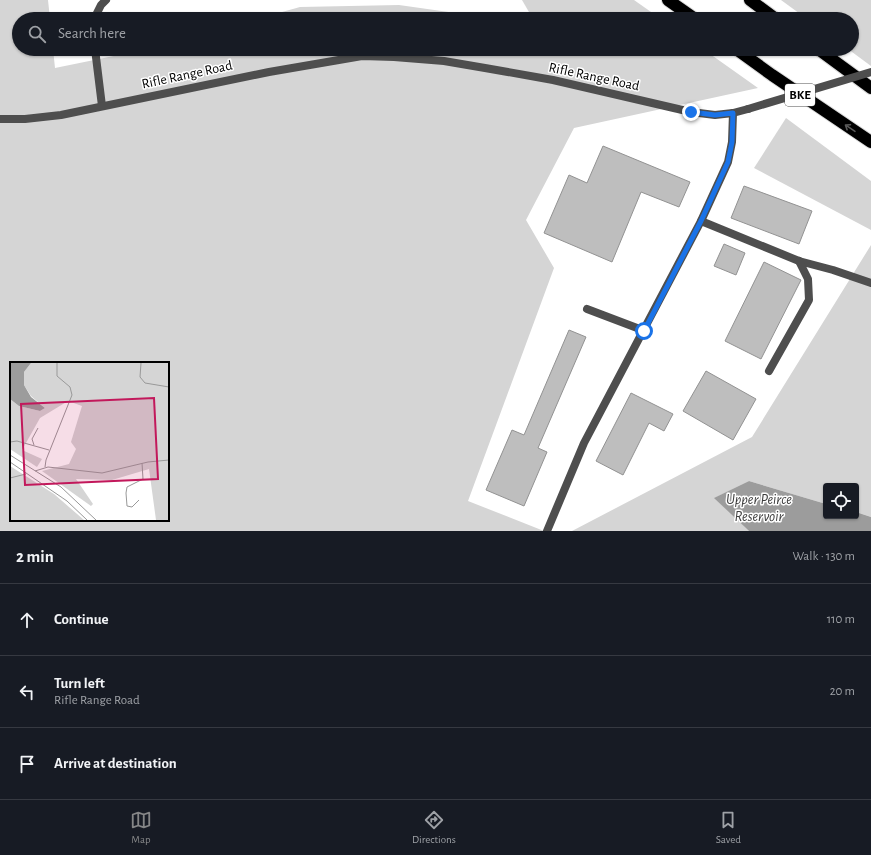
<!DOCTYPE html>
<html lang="en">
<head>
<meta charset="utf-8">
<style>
	:root { --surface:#171b24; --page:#242831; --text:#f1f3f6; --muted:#9ea1a6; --line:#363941; --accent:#858687 }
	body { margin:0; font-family:"Alegreya Sans",sans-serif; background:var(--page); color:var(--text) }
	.controls { position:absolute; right:12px; bottom:12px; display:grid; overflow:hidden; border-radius:4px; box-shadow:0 1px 3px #0004 }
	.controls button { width:36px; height:36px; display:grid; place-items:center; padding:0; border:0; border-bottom:1px solid var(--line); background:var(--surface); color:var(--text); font:20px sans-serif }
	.stop { position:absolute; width:12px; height:12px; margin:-9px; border:3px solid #1a73e8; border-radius:50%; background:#fff }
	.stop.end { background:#1a73e8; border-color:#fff; box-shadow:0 1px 4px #0008 }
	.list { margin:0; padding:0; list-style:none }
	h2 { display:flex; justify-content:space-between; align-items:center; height:52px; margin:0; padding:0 16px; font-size:17px }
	h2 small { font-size:13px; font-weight:400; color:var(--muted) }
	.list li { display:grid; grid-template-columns:26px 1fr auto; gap:12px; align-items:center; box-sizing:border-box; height:72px; padding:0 16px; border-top:1px solid var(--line) }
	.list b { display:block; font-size:15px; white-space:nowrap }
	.list p { margin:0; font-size:13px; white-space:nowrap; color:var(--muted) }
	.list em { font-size:13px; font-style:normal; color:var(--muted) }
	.icon { flex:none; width:22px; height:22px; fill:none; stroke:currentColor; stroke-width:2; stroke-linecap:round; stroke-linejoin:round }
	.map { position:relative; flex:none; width:871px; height:531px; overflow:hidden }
	.search { position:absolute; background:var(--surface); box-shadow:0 1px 3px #0004; left:12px; right:12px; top:12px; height:44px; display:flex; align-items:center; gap:10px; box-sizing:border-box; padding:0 14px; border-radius:22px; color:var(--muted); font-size:15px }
	.sheet { height:268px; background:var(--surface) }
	nav { display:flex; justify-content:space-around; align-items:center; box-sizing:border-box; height:56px; border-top:1px solid var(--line); background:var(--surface); font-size:11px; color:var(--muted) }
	nav a { display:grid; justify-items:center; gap:2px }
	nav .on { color:var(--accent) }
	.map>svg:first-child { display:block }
</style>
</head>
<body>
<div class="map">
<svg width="871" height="531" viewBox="0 0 871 531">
	<rect width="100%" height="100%" fill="#fff"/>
	<g fill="#d5d5d5" fill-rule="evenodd">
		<path d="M0 0H48L50 19H19V49H53L55 68 148 49H703L758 88 574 128 526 220 554 268 468 501 544 531H0ZM11 363H168V520H11Z"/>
		<path d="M522 0H634L661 19H533Z"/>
		<path d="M781 0H871V66L848 49H852V19H807Z"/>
		<path d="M399 5 498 19H257L300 7Z"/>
		<path d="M786 118 871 181V230L754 168Z"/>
		<path d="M871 245V517L856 512V486H826V504L749 481 715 498 749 531H572L752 437Z"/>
	</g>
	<path fill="#9c9c9c" d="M749 481 826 504V516H856V512L871 517V531H749L714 498Z"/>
	<g fill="#bebebe" stroke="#929292">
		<path d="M603 146 690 182 679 207 641 192 612 262 544 233 569 175 587 183Z"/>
		<path d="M744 186 812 211 799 244 731 218Z"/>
		<path d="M724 244 745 253 736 275 714 266Z"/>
		<path d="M764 262 801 280 761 359 725 341Z"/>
		<path d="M569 330 586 337 538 448 547 452 524 506 486 490 512 430 524 435Z"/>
		<path d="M706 371 756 399 733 440 683 411Z"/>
		<path d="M631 393 673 414 664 431 649 423 623 475 596 461Z"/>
	</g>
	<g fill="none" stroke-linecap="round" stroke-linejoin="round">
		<defs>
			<g id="highway">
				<path d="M668 0 695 19"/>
				<path d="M750 0 776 19"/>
				<path d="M736 49 772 75 871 142"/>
				<path d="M818 49 871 88"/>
			</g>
		</defs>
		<use href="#highway" stroke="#dbdbdb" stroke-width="14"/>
		<g stroke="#4e4e4e" stroke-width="8">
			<path d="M94 19 101 5 106 0"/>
			<path d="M95 49 102 106"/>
			<path d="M701 221 799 261 833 270 871 283"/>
			<path d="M587 309 645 331"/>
			<path d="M769 371 809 300 808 279 799 261"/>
			<path d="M547 531 584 443 701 221 728 162 732 142 733 113"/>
		</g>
		<path stroke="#4e4e4e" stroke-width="8" d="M0 119H25L61 115 269 72 362 56 394 57 444 61 485 68 553 80 691 112 715 115 733 113 748 109"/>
		<use href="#highway" stroke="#000" stroke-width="12"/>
		<path stroke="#4e4e4e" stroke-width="8" d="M748 109 871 72"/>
	</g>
	<defs><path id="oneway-shaft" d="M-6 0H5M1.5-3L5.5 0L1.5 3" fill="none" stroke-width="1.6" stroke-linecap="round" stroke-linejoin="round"/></defs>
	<use stroke="#595959" href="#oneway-shaft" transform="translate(850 128) rotate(-146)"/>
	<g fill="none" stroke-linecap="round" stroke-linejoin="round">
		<path stroke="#1a73e8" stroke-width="5" d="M644 331 701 221 728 162 732 142 733 113 715 115 691 112"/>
	</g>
	<g text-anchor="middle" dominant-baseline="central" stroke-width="3" stroke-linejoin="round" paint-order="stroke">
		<rect fill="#fff" stroke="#4c4c4c" stroke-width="1" x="785" y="84" width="30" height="22" rx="3"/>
		<g font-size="13" font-weight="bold" fill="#000">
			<text x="800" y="95">BKE</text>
		</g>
		<g font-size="14" fill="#000" stroke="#fff">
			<text transform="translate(187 75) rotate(-12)">Rifle Range Road</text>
			<text transform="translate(594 77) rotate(12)">Rifle Range Road</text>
		</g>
		<g font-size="15" font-style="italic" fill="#3d3d3d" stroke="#fff">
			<text x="759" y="499">Upper Peirce<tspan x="759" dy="17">Reservoir</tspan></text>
		</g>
	</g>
	<g transform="translate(10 362)">
		<rect width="159" height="159" fill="#fff"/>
		<path d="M21 1H159V158H146L139 107 102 118 66 117 83 142 81 144 32 109 59 102 66 87 61 80 72 44 58 39 30 56 12 88 32 97 27 105 0 87V37L9 44 30 49 35 46 21 34 14 23V10ZM0 104 44 132 74 158H0Z" fill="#d5d5d5"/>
		<path d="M0 1H21L14 10V23L21 35 35 46 30 49 9 44 0 37Z" fill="#9c9c9c"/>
		<path fill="none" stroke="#999" stroke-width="1" d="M131 1 130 15 135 21 159 25M0 80 7 79 39 88M24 83 22 77 28 66M0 93 51 125 86 158M0 100 57 139 77 158M35 105 36 98 62 33 60 25 47 14V1M25 109 38 105 92 111 138 100 159 98M0 116 16 112M129 138 122 145 117 144 116 131 117 125 133 117 132 101"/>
		<path fill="#c2185b" fill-opacity="0.15" stroke="#c2185b" stroke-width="2" d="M144 36 148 117 15 123 11 42Z"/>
		<rect width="159" height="159" fill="none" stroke="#000" stroke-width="2"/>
	</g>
</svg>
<div class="controls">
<button><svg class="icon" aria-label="locate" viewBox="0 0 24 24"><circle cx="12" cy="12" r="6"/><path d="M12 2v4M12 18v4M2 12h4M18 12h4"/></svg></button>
</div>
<div class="stop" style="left:644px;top:331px"></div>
<div class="stop end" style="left:691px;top:112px"></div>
<div class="search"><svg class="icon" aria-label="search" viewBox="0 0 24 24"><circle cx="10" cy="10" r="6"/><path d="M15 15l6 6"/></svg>Search here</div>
</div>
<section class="sheet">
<h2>2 min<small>Walk · 130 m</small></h2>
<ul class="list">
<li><svg class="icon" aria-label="ahead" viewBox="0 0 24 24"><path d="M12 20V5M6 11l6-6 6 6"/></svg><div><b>Continue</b></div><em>110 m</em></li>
<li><svg class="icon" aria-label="left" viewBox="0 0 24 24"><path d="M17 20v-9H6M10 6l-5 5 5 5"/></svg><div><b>Turn left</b><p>Rifle Range Road</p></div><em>20 m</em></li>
<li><svg class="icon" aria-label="arrive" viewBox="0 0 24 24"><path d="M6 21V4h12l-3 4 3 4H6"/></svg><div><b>Arrive at destination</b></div></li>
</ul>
</section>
<nav>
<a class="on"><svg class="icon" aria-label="map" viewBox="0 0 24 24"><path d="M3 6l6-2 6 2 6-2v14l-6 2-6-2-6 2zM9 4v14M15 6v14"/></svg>Map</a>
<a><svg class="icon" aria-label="directions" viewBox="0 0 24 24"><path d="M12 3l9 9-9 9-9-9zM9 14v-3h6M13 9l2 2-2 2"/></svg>Directions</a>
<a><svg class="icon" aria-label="saved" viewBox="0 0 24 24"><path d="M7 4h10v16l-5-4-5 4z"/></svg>Saved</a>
</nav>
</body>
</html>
